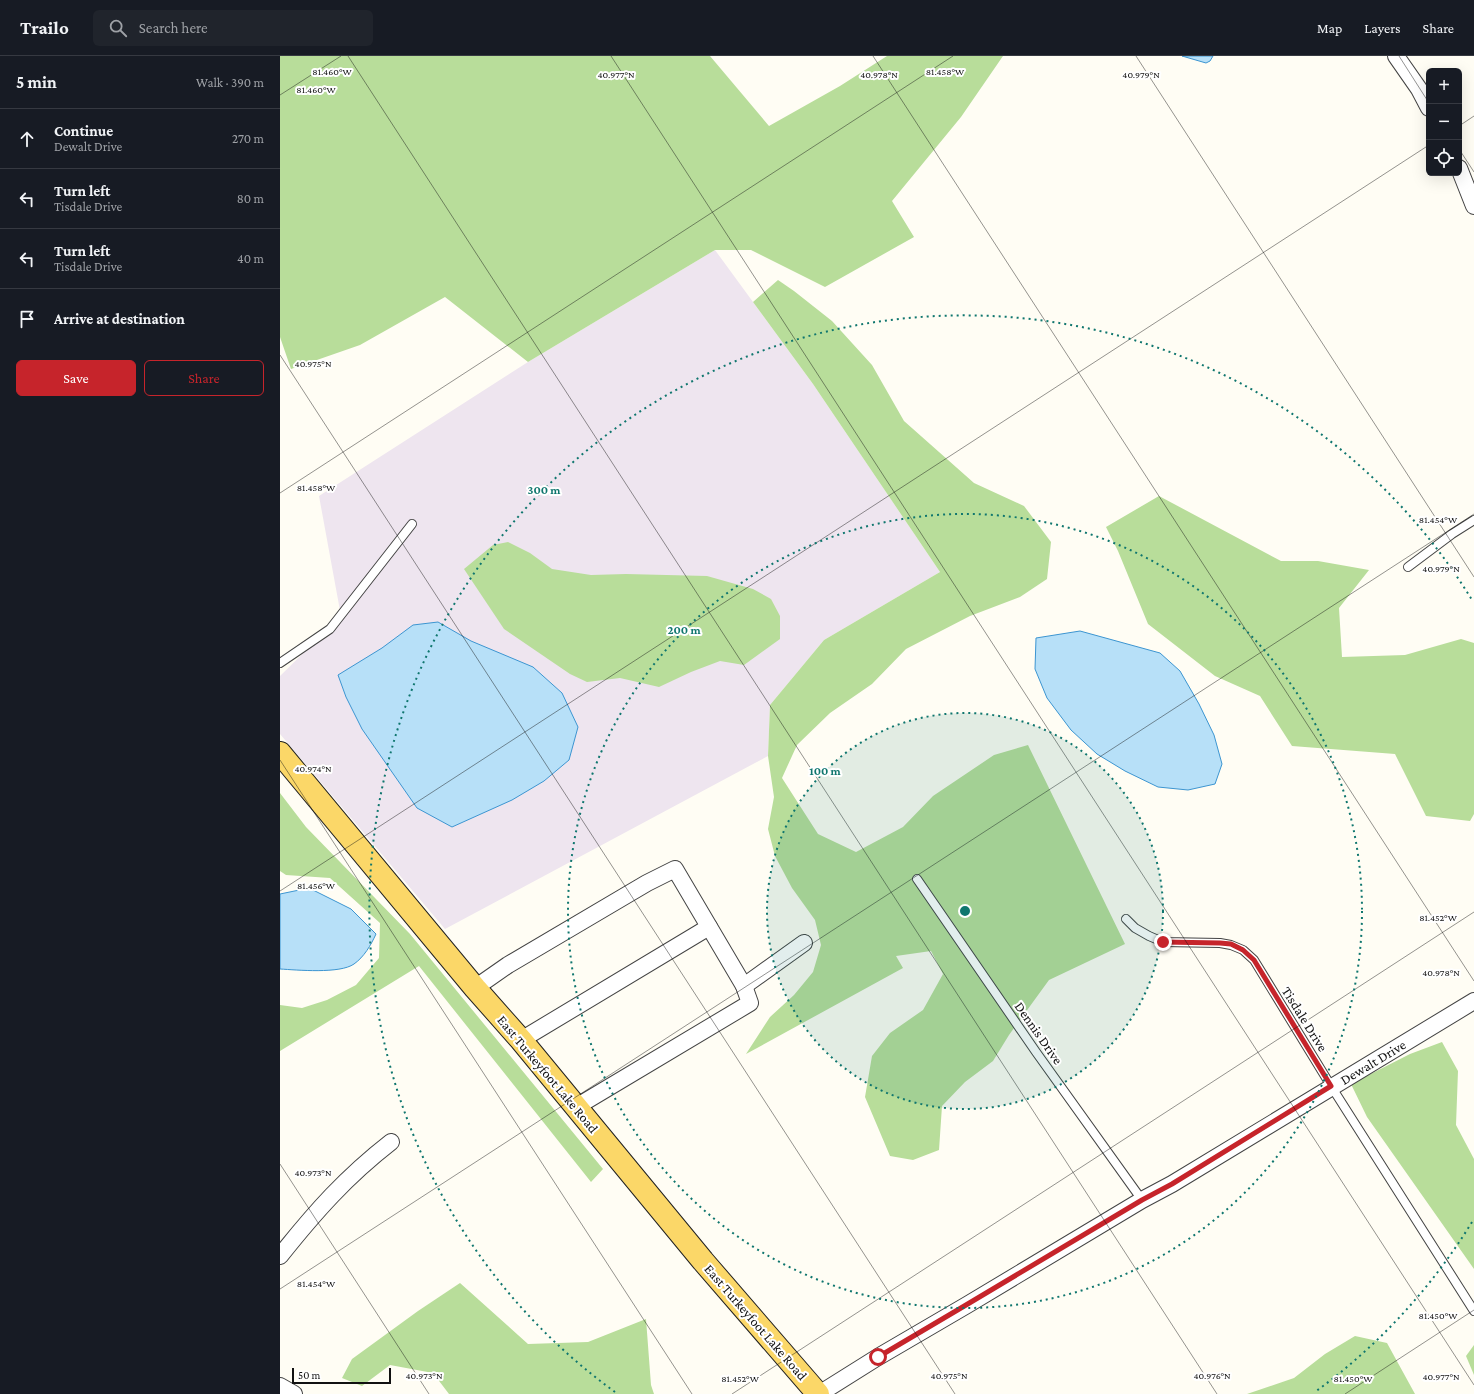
<!DOCTYPE html>
<html lang="en">
<head>
<meta charset="utf-8">
<style>
	:root { --surface:#171b24; --page:#20242c; --text:#f1f3f6; --muted:#9ea1a6; --line:#363941; --accent:#c6242b }
	body { margin:0; font-family:"Crimson Pro",serif; background:var(--page); color:var(--text) }
	.controls { position:absolute; right:12px; top:12px; display:grid; overflow:hidden; border-radius:6px; box-shadow:0 4px 16px #0002 }
	.controls button { width:36px; height:36px; display:grid; place-items:center; padding:0; border:0; border-bottom:1px solid var(--line); background:var(--surface); color:var(--text); font:20px sans-serif }
	.scale { position:absolute; left:12px; bottom:10px; width:99px; box-sizing:border-box; padding-left:4px; border:2px solid #111; border-top:0; font-size:11px; line-height:14px; white-space:nowrap; color:#111; -webkit-text-stroke:3px #fff; paint-order:stroke }
	.stop { position:absolute; width:12px; height:12px; margin:-9px; border:3px solid #c6242b; border-radius:50%; background:#fff }
	.stop.end { background:#c6242b; border-color:#fff; box-shadow:0 1px 4px #0008 }
	.list { margin:0; padding:0; list-style:none }
	h2 { display:flex; justify-content:space-between; align-items:center; height:52px; margin:0; padding:0 16px; font-size:17px }
	h2 small { font-size:13px; font-weight:400; color:var(--muted) }
	.list li { display:grid; grid-template-columns:26px 1fr auto; gap:12px; align-items:center; box-sizing:border-box; height:60px; padding:0 16px; border-top:1px solid var(--line) }
	.list b { display:block; font-size:15px; white-space:nowrap }
	.list p { margin:0; font-size:13px; white-space:nowrap; color:var(--muted) }
	.list em { font-size:13px; font-style:normal; color:var(--muted) }
	.actions { display:flex; gap:8px; padding:12px 16px }
	.actions a { flex:1; padding:9px 0; border:1px solid var(--accent); border-radius:6px; text-align:center; font-size:14px; color:var(--accent) }
	.actions .main { background:var(--accent); color:#fff }
	.icon { flex:none; width:22px; height:22px; fill:none; stroke:currentColor; stroke-width:2; stroke-linecap:round; stroke-linejoin:round }
	.map { position:relative; flex:none; width:1194px; height:1338px; overflow:hidden }
	header { display:flex; align-items:center; gap:24px; box-sizing:border-box; height:56px; padding:0 20px; background:var(--surface); border-bottom:1px solid var(--line) }
	header strong { font-size:19px }
	nav { display:flex; gap:22px; margin-inline-start:auto; font-size:14px }
	.search { width:280px; height:36px; background:var(--page); display:flex; align-items:center; gap:10px; box-sizing:border-box; padding:0 14px; border-radius:6px; color:var(--muted); font-size:15px }
	main { display:flex }
	aside { flex:1; background:var(--surface) }
	.map>svg:first-child { display:block }
</style>
</head>
<body>
<header>
<strong>Trailo</strong>
<div class="search"><svg class="icon" aria-label="search" viewBox="0 0 24 24"><circle cx="10" cy="10" r="6"/><path d="M15 15l6 6"/></svg>Search here</div>
<nav><a>Map</a><a>Layers</a><a>Share</a></nav>
</header>
<main>
<aside>
<h2>5 min<small>Walk · 390 m</small></h2>
<ul class="list">
<li><svg class="icon" aria-label="ahead" viewBox="0 0 24 24"><path d="M12 20V5M6 11l6-6 6 6"/></svg><div><b>Continue</b><p>Dewalt Drive</p></div><em>270 m</em></li>
<li><svg class="icon" aria-label="left" viewBox="0 0 24 24"><path d="M17 20v-9H6M10 6l-5 5 5 5"/></svg><div><b>Turn left</b><p>Tisdale Drive</p></div><em>80 m</em></li>
<li><svg class="icon" aria-label="left" viewBox="0 0 24 24"><path d="M17 20v-9H6M10 6l-5 5 5 5"/></svg><div><b>Turn left</b><p>Tisdale Drive</p></div><em>40 m</em></li>
<li><svg class="icon" aria-label="arrive" viewBox="0 0 24 24"><path d="M6 21V4h12l-3 4 3 4H6"/></svg><div><b>Arrive at destination</b></div></li>
</ul>
<div class="actions"><a class="main">Save</a><a>Share</a></div>
</aside>
<div class="map">
<svg width="1194" height="1338" viewBox="0 0 1194 1338">
	<rect width="100%" height="100%" fill="#fffdf4"/>
	<path fill="#eee5ef" d="M435 194 533 328 660 516 544 584 490 649 488 700 165 873 0 678V620L61 560 39 440 248 306Z"/>
	<g fill="#b8dd9a">
		<path d="M0 0H430L489 70 560 30 607 0H723L681 61 612 145 634 181 545 231 471 194H435L248 306 165 241 80 289 11 313 0 281Z"/>
		<path d="M498 224 514 235 552 265 592 309 624 365 694 427 744 450 771 486 767 523 740 541 690 560 626 593 592 628 550 657 517 689 502 722 538 778 576 796 623 771 653 740 714 699 748 689 845 888 769 924 729 979 713 1005 685 1026 662 1050 659 1094 633 1104 610 1100 585 1041 592 1000 610 977 643 954 663 918 651 895 616 900 623 912 466 998 490 961 514 939 533 916 541 889 535 864 512 832 495 800 488 773 494 741 488 700 490 649 544 584 660 516 533 328 473 246Z"/>
		<path d="M879 440 1001 505H1038L1089 514 1059 552 1062 601 1125 599 1181 583 1194 587V758L1190 765 1146 760 1115 698 1012 690 980 640 935 620 868 568 838 495 826 471Z"/>
		<path d="M228 486 250 497 272 513 311 519 346 518 427 520 473 533 491 543 500 560V583L464 609 440 605 411 616 379 631 340 622 307 626 290 618 224 573 184 513 213 489Z"/>
		<path d="M0 737 26 771 130 878 323 1113 311 1126 139 910 0 995V949L22 952 47 944 76 929 99 902 100 867 50 822 6 819 0 815Z"/>
		<path d="M1162 986 1178 1015 1176 1069 1194 1103V1213L1087 1061 1071 1028 1130 998Z"/>
		<path d="M180 1227 248 1288 308 1286 366 1263 371 1329 374 1338H169L153 1317 110 1309 82 1330 62 1322 72 1303 138 1255Z"/>
		<path d="M1075 1280 1107 1287 1135 1338H967L1014 1322 1045 1298Z"/>
		<path d="M1194 1289V1319L1186 1300Z"/>
	</g>
	<g fill="#b7e0f8" stroke="#3c95d1">
		<path d="M902 0H933L930 5 926 7Z"/>
		<path d="M158 566 191 585 253 611 282 637 298 671 289 704 264 725 232 744 172 771 137 752 82 673 66 641 58 619 102 592 133 569Z"/>
		<path d="M800 575 880 597 900 615 919 648 934 679 942 708 935 728 908 734 878 731 845 715 817 698 791 674 767 642 755 613 756 582Z"/>
		<path d="M29 832 71 853 96 878C91 889 84 901 74 908 60 918 17 914 0 913V838Z"/>
	</g>
	<g fill="none" stroke-linecap="round" stroke-linejoin="round">
		<defs>
			<g id="lane">
				<path d="M1128 511 1172 478 1194 464"/>
				<path d="M0 607 50 573 132 468"/>
				<path d="M637 823 756 996 862 1144"/>
				<path d="M846 863 855 872 869 880 883 886 940 887 951 889 963 894 974 904 1051 1030 1194 1255"/>
			</g>
			<g id="street">
				<path d="M1116 0 1139 33 1149 52"/>
				<path d="M1179 112 1194 150"/>
				<path d="M464 930 524 887"/>
				<path d="M195 932 228 909 367 827 395 813 464 930 470 947 296 1051"/>
				<path d="M241 984 429 871"/>
				<path d="M0 1200C35 1156 66 1121 111 1086"/>
				<path d="M0 1330 14 1338"/>
				<path d="M539 1338 598 1301 687 1249 862 1144 892 1128 1194 945"/>
			</g>
			<path id="primary" d="M0 697 195 932 241 984 423 1205 538 1338"/>
		</defs>
		<use href="#lane" stroke="#444" stroke-width="10"/>
		<use href="#street" stroke="#444" stroke-width="18"/>
		<use href="#primary" stroke="#222" stroke-width="24"/>
		<use href="#lane" stroke="#fff" stroke-width="8"/>
		<use href="#street" stroke="#fff" stroke-width="16"/>
		<use href="#primary" stroke="#fbd768" stroke-width="22"/>
	</g>
	<g fill="none" stroke-linecap="round" stroke-linejoin="round">
		<path stroke="#c6242b" stroke-width="5" d="M598 1301 686 1249 862 1144 892 1128 1051 1030 974 904 963 894 951 888 940 887 883 886"/>
	</g>
	<path fill="none" stroke="#111" stroke-width="1" stroke-opacity="0.45" d="M68 0 937 1338M331 0 1194 1329M593 0 1194 925M856 0 1194 521M1119 0 1149 47M0 39 61 0M1179 70 1194 60M1179 93 1194 116M0 299 675 1338M0 437 673 0M0 704 412 1338M0 835 1149 89M0 1108 149 1338M0 1233 1194 458M452 1338 1194 856M1065 1338 1194 1254"/>
	<circle cx="685" cy="855" r="198" fill="#0f766e" fill-opacity=".12"/>
	<g fill="none" stroke="#0f766e" stroke-width="2" stroke-dasharray="2 4">
		<circle cx="685" cy="855" r="198"/>
		<circle cx="685" cy="855" r="397"/>
		<path d="M1192 1166A595 595 0 0 1 1035 1336M335 1336A595 595 0 1 1 1192 544"/>
	</g>
	<g text-anchor="middle" dominant-baseline="central" stroke-width="4" stroke-linejoin="round" paint-order="stroke">
		<g font-size="14" fill="#111" stroke="#fff">
			<text transform="translate(1025 963) rotate(58)">Tisdale Drive</text>
			<text transform="translate(759 977) rotate(55)">Dennis Drive</text>
			<text transform="translate(1093 1006) rotate(-31)">Dewalt Drive</text>
			<text transform="translate(268 1018) rotate(50)">East Turkeyfoot Lake Road</text>
			<text transform="translate(476 1266) rotate(49)">East Turkeyfoot Lake Road</text>
		</g>
	</g>
	<g font-size="10" text-anchor="middle" fill="#111" stroke="#fff" stroke-width="4" stroke-linejoin="round" paint-order="stroke">
		<text x="52" y="19">81.460°W</text>
		<text x="665" y="19">81.458°W</text>
		<text x="599" y="22">40.978°N</text>
		<text x="336" y="22">40.977°N</text>
		<text x="861" y="22">40.979°N</text>
		<text x="36" y="37">81.460°W</text>
		<text x="33" y="311">40.975°N</text>
		<text x="36" y="435">81.458°W</text>
		<text x="1158" y="467">81.454°W</text>
		<text x="1161" y="516">40.979°N</text>
		<text x="33" y="716">40.974°N</text>
		<text x="36" y="833">81.456°W</text>
		<text x="1158" y="865">81.452°W</text>
		<text x="1161" y="920">40.978°N</text>
		<text x="33" y="1120">40.973°N</text>
		<text x="36" y="1231">81.454°W</text>
		<text x="1158" y="1263">81.450°W</text>
		<text x="144" y="1323">40.973°N</text>
		<text x="669" y="1323">40.975°N</text>
		<text x="932" y="1323">40.976°N</text>
		<text x="1161" y="1324">40.977°N</text>
		<text x="460" y="1326">81.452°W</text>
		<text x="1073" y="1326">81.450°W</text>
	</g>
	<circle cx="685" cy="855" r="6" fill="#0f766e" stroke="#fff" stroke-width="2"/>
	<g font-size="12" text-anchor="middle" font-weight="bold" fill="#0f766e" stroke="#fff" stroke-width="4" stroke-linejoin="round" paint-order="stroke">
		<text x="264" y="438">300 m</text>
		<text x="404" y="578">200 m</text>
		<text x="545" y="719">100 m</text>
	</g>
</svg>
<div class="controls">
<button>+</button>
<button>−</button>
<button><svg class="icon" aria-label="locate" viewBox="0 0 24 24"><circle cx="12" cy="12" r="6"/><path d="M12 2v4M12 18v4M2 12h4M18 12h4"/></svg></button>
</div>
<div class="scale">50 m</div>
<div class="stop" style="left:598px;top:1301px"></div>
<div class="stop end" style="left:883px;top:886px"></div>
</div>
</main>
</body>
</html>
